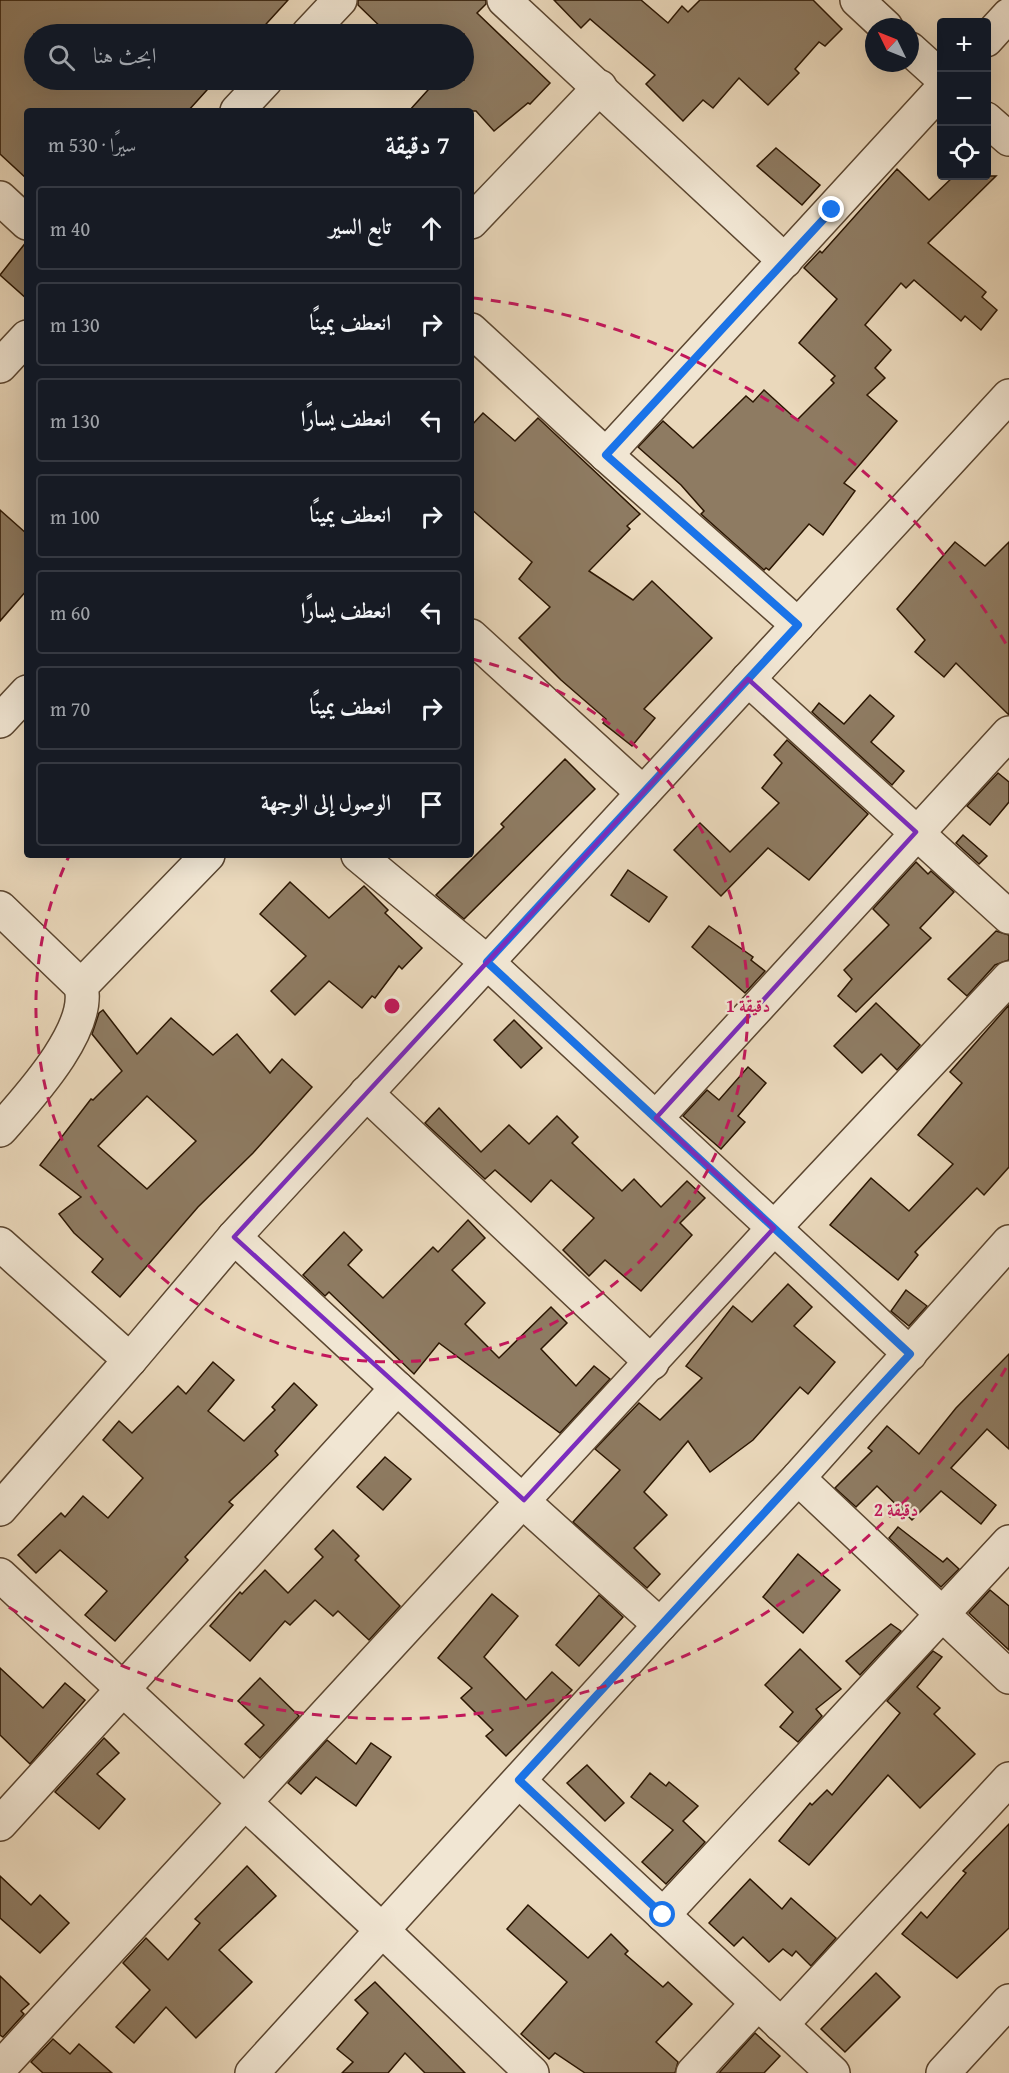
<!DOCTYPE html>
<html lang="ar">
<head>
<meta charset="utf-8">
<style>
	:root { --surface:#171b24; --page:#242831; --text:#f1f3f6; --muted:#9ea1a6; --line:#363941 }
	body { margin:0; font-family:"Gentium Book Plus",Amiri,serif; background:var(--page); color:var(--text); direction:rtl }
	.controls { position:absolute; right:18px; top:18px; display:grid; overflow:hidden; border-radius:6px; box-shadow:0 6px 24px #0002 }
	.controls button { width:54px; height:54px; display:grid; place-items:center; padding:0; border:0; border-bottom:2px solid var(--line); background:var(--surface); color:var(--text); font:30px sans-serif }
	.compass { position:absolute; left:865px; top:18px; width:54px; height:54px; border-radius:50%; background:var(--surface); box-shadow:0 6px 24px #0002; rotate:313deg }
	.stop { position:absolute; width:18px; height:18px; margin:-14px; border:4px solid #1a73e8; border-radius:50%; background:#fff }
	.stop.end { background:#1a73e8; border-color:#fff; box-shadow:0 2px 6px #0008 }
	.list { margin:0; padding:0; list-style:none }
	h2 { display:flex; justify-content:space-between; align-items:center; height:78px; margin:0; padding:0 24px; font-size:26px }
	h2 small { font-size:20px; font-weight:400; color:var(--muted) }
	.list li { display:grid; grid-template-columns:39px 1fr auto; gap:18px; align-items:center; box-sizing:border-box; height:84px; margin:0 12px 12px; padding:0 12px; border:2px solid var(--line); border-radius:6px }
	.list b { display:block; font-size:22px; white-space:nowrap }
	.list em { font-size:20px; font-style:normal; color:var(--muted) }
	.icon { flex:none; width:33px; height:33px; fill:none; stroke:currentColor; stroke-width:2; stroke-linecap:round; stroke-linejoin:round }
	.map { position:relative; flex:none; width:1009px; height:2073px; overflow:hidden; direction:ltr }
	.search { position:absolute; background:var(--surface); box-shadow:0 6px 24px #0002; left:24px; top:24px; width:450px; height:66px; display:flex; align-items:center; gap:15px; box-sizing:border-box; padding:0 21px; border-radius:33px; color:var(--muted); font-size:22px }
	.panel { position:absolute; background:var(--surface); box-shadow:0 6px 24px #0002; left:24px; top:108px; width:450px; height:750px; border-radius:6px; direction:rtl }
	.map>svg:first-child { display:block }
</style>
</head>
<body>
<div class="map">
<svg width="1009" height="2073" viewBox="0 0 1009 2073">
	<rect width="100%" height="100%" fill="#ead8bb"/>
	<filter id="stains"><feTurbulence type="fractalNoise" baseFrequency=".00333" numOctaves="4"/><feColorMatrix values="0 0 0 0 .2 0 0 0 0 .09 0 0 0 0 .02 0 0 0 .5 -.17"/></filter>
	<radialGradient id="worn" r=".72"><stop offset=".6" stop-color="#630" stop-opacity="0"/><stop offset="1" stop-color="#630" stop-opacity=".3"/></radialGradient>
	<g fill="#8e7b62" stroke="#2b1602" stroke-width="1.5" fill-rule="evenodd">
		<path d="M0 0H288L257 34H34V80H216L188 111H27V179L0 154Z"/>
		<path d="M358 0H486V4L477 13 550 83 530 104 528 103 494 131 476 111H409L437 80H464V34H388L358 5Z"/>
		<path d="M554 0H641L668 23 682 6 688 12 700 0H813L842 29 825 46 819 42 795 69 799 73 768 105 739 78 713 108 703 100 683 121 646 84 655 75 590 19 581 28Z"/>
		<path d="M776 148 820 185 802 205 757 166Z"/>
		<path d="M897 169 929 200 954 176H996L928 243 986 292 982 297 997 310 981 330 965 316 961 321 914 280 906 288 901 283 865 325 891 350 875 368 885 378 867 395 897 421 844 483 855 491 823 535 809 524 769 570 766 568 764 570 701 514 704 511 681 485 638 447 663 421 693 448 746 396 753 402 764 390 797 420 834 383 831 380 835 376 799 343 837 299 804 268 820 251 822 253Z"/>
		<path d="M27 241V299L0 275Z"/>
		<path d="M483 413 515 441 538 418 640 514 627 526 630 529 589 571 633 600 652 581 712 638 644 709 655 718 632 746 603 723 606 719 561 680 519 638 550 607 519 579 532 562 471 509V426Z"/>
		<path d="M0 510 27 534V590L0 621Z"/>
		<path d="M955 542 985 566 1009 542V715L956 663 944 677 915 652 925 640 897 609Z"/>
		<path d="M870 695 894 716 871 742 904 771 892 785 812 712 819 703 844 724Z"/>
		<path d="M787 740 868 814 809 880 768 848 721 896 674 850 700 823 730 852 779 803 762 788 782 763 774 755Z"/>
		<path d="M565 759 595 789 464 919 436 895 504 827 501 824Z"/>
		<path d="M998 773 1009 782V802L990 825 967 806Z"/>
		<path d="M963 835 987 856 979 864 956 843Z"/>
		<path d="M916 862 928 874 931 871 954 892 920 928 931 938 856 1012 838 996 852 979 844 970 889 925 873 909Z"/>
		<path d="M628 870 667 897 649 922 611 895Z"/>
		<path d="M290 882 329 918 364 886 388 910 385 913 422 948 402 969 399 966 375 998 372 996 362 1008 329 981 295 1015 271 991 306 956 260 914Z"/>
		<path d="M709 926 753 957 751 960 765 971 745 993 692 947Z"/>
		<path d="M996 931 1009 935V960L995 965 967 996 948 979Z"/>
		<path d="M876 1003 920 1045 897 1070 881 1054 862 1073 834 1046Z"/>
		<path d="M1009 1005V1167L984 1195 977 1188 915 1252 918 1255 898 1280 830 1225 871 1178 909 1211 953 1164 918 1135 962 1083 950 1072Z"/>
		<path d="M103 1010 137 1054 171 1018 213 1055 237 1034 270 1073 282 1059 312 1087 253 1153 198 1207 120 1297 92 1272 103 1259 74 1233 59 1214 81 1197 40 1165 91 1099 93 1100 122 1071 92 1034 99 1013ZM147 1096 196 1141 147 1189 98 1146Z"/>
		<path d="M514 1020 542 1048 521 1068 494 1040Z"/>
		<path d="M748 1067 766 1083 738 1116 745 1122 721 1149 683 1116 707 1090 719 1100Z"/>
		<path d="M439 1108 481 1152 509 1125 529 1144 557 1116 578 1137 572 1143 622 1191 634 1179 661 1207 687 1181 705 1198 680 1223 692 1235 641 1291 605 1260 589 1276 563 1250 594 1218 551 1180 531 1202 495 1170 485 1179 425 1123Z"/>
		<path d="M468 1220 485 1238 452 1270 485 1303 465 1324 499 1358 551 1307 567 1323 541 1349 576 1386 594 1366 610 1379 560 1433 439 1343 414 1374 329 1292 325 1296 303 1275 344 1232 362 1250 348 1265 383 1298 433 1247 438 1252Z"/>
		<path d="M788 1284 812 1307 794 1326 835 1362 808 1394 800 1387 753 1440 710 1472 688 1441 644 1492 667 1515 634 1548 660 1574 647 1588 573 1522 620 1470 595 1449 639 1403 660 1420 702 1378 686 1366 733 1306 752 1322Z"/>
		<path d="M906 1290 927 1306 909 1326 891 1311Z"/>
		<path d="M1009 1354V1449L987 1429 951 1468 996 1505 981 1524 941 1491 912 1520 877 1486 856 1507 835 1488 872 1451 868 1448 887 1426 919 1454 956 1408Z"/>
		<path d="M213 1362 234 1380 208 1411 244 1441 275 1410 272 1407 294 1383 317 1405 275 1451 278 1455 229 1502 233 1505 185 1557 188 1560 115 1641 85 1615 107 1591 60 1550 36 1573 18 1555 61 1513 65 1517 83 1496 108 1518 143 1478 103 1440 119 1421 132 1433 178 1386 186 1394Z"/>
		<path d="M385 1457 411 1479 383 1510 357 1487Z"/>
		<path d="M898 1527 943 1562 947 1558 959 1569 941 1587 889 1538Z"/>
		<path d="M333 1530 359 1556 355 1560 400 1606 369 1640 338 1611 333 1616 315 1600 290 1625 285 1621 250 1661 210 1626 240 1592 242 1594 265 1570 288 1593 323 1557 315 1549Z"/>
		<path d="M798 1554 840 1590 803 1633 763 1597Z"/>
		<path d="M990 1590 1009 1606V1650L969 1613Z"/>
		<path d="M492 1594 518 1616 484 1657 526 1700 552 1672 572 1690 506 1756 486 1736 493 1730 461 1698 472 1688 438 1658Z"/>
		<path d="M599 1595 623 1617 579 1666 556 1645Z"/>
		<path d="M891 1624 901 1631 860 1675 846 1661Z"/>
		<path d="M800 1649 841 1689 816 1709 822 1716 798 1742 780 1727 793 1712 765 1685Z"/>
		<path d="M933 1651 942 1657 917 1687 940 1708 934 1714 975 1754 920 1808 888 1775 809 1865 779 1841 810 1803 812 1805 827 1790 832 1795 900 1713 887 1701Z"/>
		<path d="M0 1668 43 1708 65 1683 85 1700 30 1764 0 1735Z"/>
		<path d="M260 1678 299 1716 260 1758 245 1744 264 1725 238 1701Z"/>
		<path d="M104 1738 119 1753 97 1774 125 1799 99 1829 55 1792Z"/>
		<path d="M327 1740 356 1764 371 1743 391 1757 356 1806 316 1777 301 1794 288 1783Z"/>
		<path d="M587 1765 624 1803 605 1821 567 1783Z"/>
		<path d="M650 1773 666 1786 669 1782 698 1806 683 1821 705 1842 666 1884 642 1862 673 1830 631 1797Z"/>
		<path d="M1009 1824V1928L957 1978 902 1934 921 1912 927 1918 966 1873 963 1871Z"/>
		<path d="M247 1866 276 1896 219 1950 252 1982 196 2038 166 2007 134 2043 116 2027 150 1990 123 1963 146 1938 168 1960 200 1923 195 1919Z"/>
		<path d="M0 1876 31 1905 40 1895 69 1923 40 1953 0 1918Z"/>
		<path d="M750 1879 782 1909 791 1898 836 1938 811 1966 796 1951 792 1956 783 1949 769 1962 743 1937 734 1946 709 1923Z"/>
		<path d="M528 1905 588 1958 611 1934 628 1951 625 1954 663 1987 668 1982 692 2004 656 2042 678 2062 675 2073H585L555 2053 549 2059 521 2034 567 1982 507 1929Z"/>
		<path d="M876 1973 900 1997 845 2052 821 2029Z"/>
		<path d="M0 1976 29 2004 21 2011 24 2014 3 2037 0 2035Z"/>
		<path d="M375 1982 465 2073H425L405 2053 388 2073H342L353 2062 337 2049 368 2013 355 2000Z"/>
		<path d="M755 2033 780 2056 764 2073H719Z"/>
		<path d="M53 2039 70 2054 79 2044 112 2073H43L31 2062Z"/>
	</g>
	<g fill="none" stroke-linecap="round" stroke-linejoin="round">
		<defs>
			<g id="minor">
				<path d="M504 0 785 261"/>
				<path d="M857 0 886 27"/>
				<path d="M308 34 340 0"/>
				<path d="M986 40 1009 15"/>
				<path d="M910 49 942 78"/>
				<path d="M237 111 266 80"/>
				<path d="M986 119 1009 139"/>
				<path d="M0 198 27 223"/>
				<path d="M471 222 600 87"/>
				<path d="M471 330 606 455 798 625"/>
				<path d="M0 366 27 337"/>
				<path d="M606 455 942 89"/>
				<path d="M471 636 643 793"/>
				<path d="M748 679 1009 917"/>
				<path d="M0 721 27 692"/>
				<path d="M358 855 487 962 910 1354"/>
				<path d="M0 908 81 986"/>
				<path d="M366 1093 652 1363"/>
				<path d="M656 1118 1009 733"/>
				<path d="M0 1130C27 1099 92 1030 81 986L208 855"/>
				<path d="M234 1237 397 1388 660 1625"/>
				<path d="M798 1478 1009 1677"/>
				<path d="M0 1509 130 1360"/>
				<path d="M0 1575 383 1931 532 2073"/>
				<path d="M519 1781 833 2073"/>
				<path d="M0 1824 397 1388"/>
				<path d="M663 1915 1009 1542"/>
				<path d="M781 2025 1009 1779"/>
				<path d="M0 2068 774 1228 1009 978"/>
				<path d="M252 2073 660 1625 798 1478 1009 1242"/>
				<path d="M693 2073 757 2004"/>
				<path d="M943 2073 1009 2001"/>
			</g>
			<path id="tertiary" d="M0 1244 130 1360 234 1237 1009 396"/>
		</defs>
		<use href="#minor" stroke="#5b4630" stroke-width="36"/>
		<use href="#tertiary" stroke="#5b4630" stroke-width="36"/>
		<use href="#minor" stroke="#f1e6d3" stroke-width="33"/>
		<use href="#tertiary" stroke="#f1e6d3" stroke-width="33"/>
	</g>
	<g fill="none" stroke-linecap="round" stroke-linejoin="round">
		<path stroke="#1a73e8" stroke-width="8" d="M663 1915 519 1780 910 1354 487 962 798 625 606 455 832 210"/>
	</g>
	<path fill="none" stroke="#7b2cbf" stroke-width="4.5" stroke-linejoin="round" d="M748 679 916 832 656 1118 774 1228 524 1500 234 1237Z"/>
	<g fill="none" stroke="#c2185b" stroke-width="3" stroke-dasharray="10 8">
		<path d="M472 659A356 356 0 1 1 69 856"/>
		<path d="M1006 1368A713 713 0 0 1 4 1604M473 298A713 713 0 0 1 1006 644"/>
	</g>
	<circle cx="392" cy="1006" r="9" fill="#c2185b" stroke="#f1e6d3" stroke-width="3"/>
	<g font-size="18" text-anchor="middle" font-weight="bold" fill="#c2185b" stroke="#f1e6d3" stroke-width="4.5" stroke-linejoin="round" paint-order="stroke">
		<text x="748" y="1012">1 دقيقة</text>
		<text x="896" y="1516">2 دقيقة</text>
	</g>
	<rect width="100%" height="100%" filter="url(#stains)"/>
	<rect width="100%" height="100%" fill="url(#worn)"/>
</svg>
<div class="controls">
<button>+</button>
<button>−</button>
<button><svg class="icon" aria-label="locate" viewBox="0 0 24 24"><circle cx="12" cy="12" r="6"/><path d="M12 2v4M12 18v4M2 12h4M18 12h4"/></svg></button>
</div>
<svg class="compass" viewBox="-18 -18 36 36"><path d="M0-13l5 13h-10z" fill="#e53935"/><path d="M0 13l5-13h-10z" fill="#9ea1a6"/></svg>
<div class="stop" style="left:663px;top:1915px"></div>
<div class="stop end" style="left:832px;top:210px"></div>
<div class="search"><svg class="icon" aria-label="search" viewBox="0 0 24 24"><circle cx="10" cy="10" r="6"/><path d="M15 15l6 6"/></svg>ابحث هنا</div>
<section class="panel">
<h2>7 دقيقة<small>سيرًا · 530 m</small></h2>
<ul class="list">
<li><svg class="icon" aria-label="ahead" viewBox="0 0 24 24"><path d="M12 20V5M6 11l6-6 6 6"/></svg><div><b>تابع السير</b></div><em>40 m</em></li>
<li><svg class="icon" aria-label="right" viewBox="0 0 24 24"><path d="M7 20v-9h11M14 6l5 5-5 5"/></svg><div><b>انعطف يمينًا</b></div><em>130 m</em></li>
<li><svg class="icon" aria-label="left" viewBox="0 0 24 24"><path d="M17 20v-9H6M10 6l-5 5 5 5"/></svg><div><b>انعطف يسارًا</b></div><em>130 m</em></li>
<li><svg class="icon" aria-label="right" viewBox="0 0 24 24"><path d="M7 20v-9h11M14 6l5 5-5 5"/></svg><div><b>انعطف يمينًا</b></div><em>100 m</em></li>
<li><svg class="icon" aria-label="left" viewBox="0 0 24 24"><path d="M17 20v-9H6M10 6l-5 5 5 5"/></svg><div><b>انعطف يسارًا</b></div><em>60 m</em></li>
<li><svg class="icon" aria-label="right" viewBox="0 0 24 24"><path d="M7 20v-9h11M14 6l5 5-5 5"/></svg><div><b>انعطف يمينًا</b></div><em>70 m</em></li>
<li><svg class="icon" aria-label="arrive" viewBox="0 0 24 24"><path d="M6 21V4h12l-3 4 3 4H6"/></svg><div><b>الوصول إلى الوجهة</b></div></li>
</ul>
</section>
</div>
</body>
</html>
